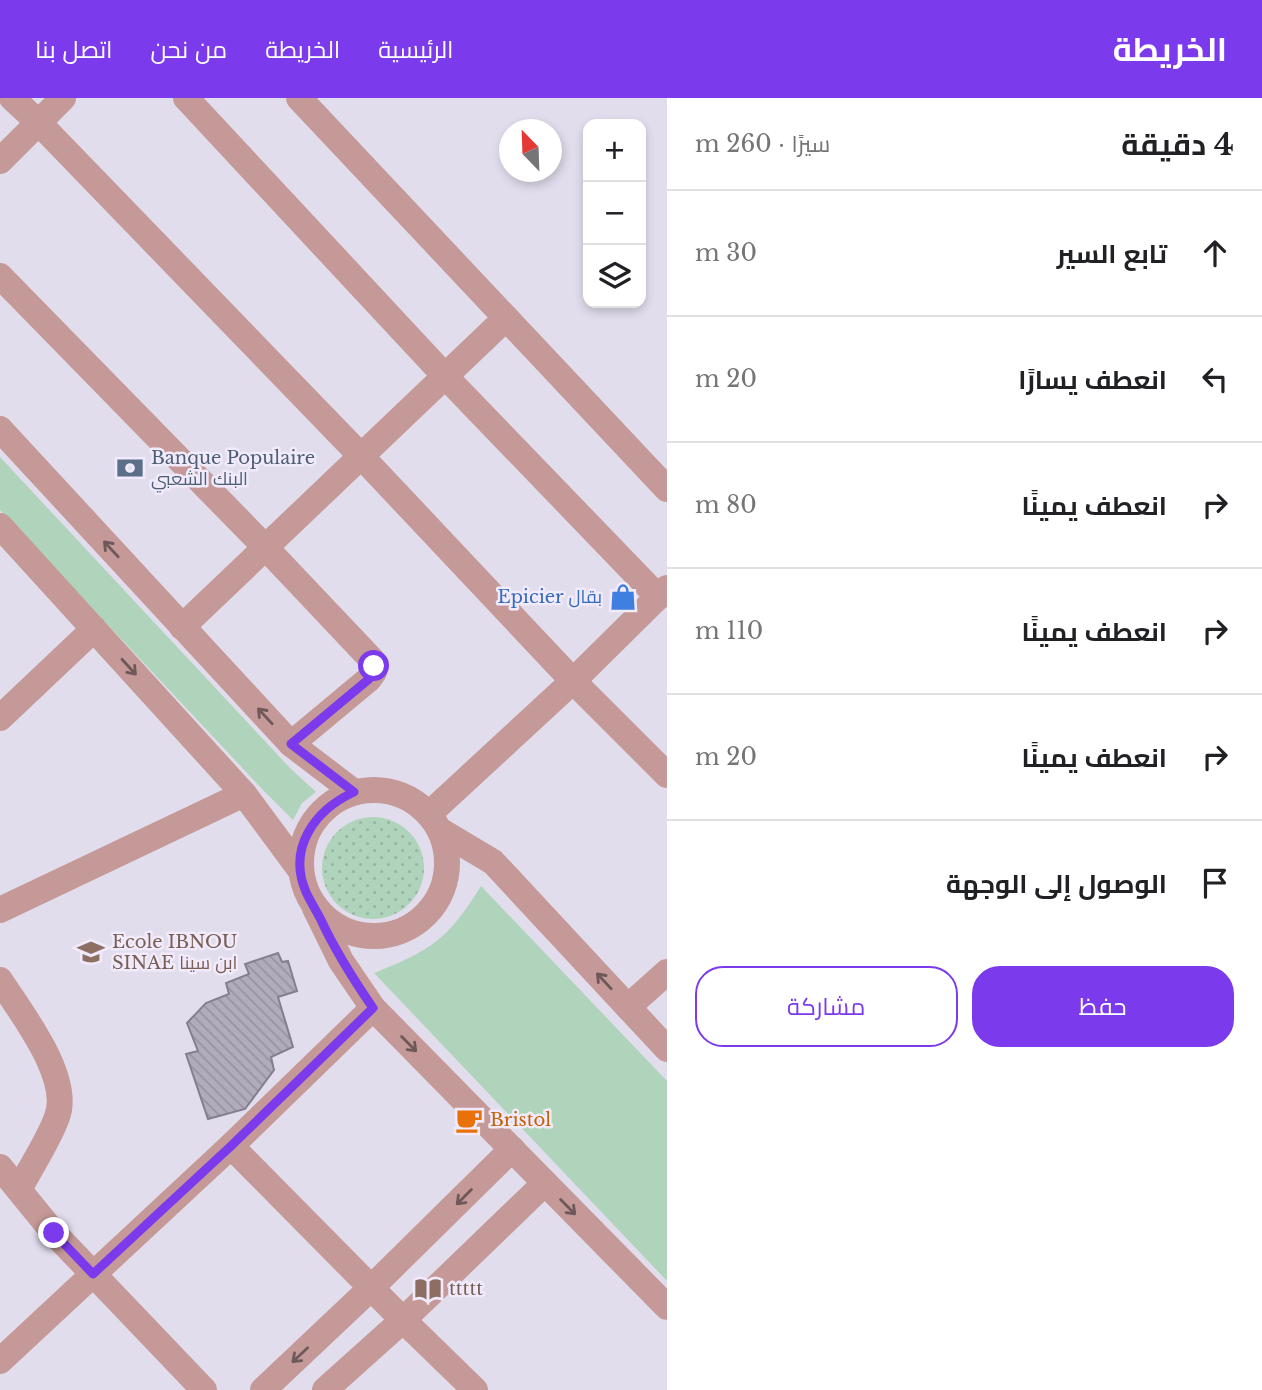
<!DOCTYPE html>
<html lang="ar">
<head>
<meta charset="utf-8">
<style>
	:root { --surface:#fff; --page:#f2f2f2; --text:#202124; --muted:#757577; --line:#e0e0e0; --accent:#7c3aed }
	body { margin:0; font-family:"Libre Baskerville",Cairo,serif; background:var(--page); color:var(--text); direction:rtl }
	.controls { position:absolute; right:21px; top:21px; display:grid; overflow:hidden; border-radius:14px; box-shadow:0 4px 10px #0003 }
	.controls button { width:63px; height:63px; display:grid; place-items:center; padding:0; border:0; border-bottom:2px solid var(--line); background:var(--surface); color:var(--text); font:35px sans-serif }
	.compass { position:absolute; left:499px; top:21px; width:63px; height:63px; border-radius:50%; background:var(--surface); box-shadow:0 4px 10px #0003; rotate:337deg }
	.stop { position:absolute; width:21px; height:21px; margin:-16px; border:5px solid #7c3aed; border-radius:50%; background:#fff }
	.stop.end { background:#7c3aed; border-color:#fff; box-shadow:0 2px 7px #0008 }
	.list { margin:0; padding:0; list-style:none }
	h2 { display:flex; justify-content:space-between; align-items:center; height:91px; margin:0; padding:0 28px; font-size:30px }
	h2 small { font-size:23px; font-weight:400; color:var(--muted) }
	.list li { display:grid; grid-template-columns:46px 1fr auto; gap:21px; align-items:center; box-sizing:border-box; height:126px; padding:0 28px; border-top:2px solid var(--line) }
	.list b { display:block; font-size:26px; white-space:nowrap }
	.list em { font-size:23px; font-style:normal; color:var(--muted) }
	.actions { display:flex; gap:14px; padding:21px 28px }
	.actions a { flex:1; padding:16px 0; border:2px solid var(--accent); border-radius:28px; text-align:center; font-size:24px; color:var(--accent) }
	.actions .main { background:var(--accent); color:#fff }
	.icon { flex:none; width:38px; height:38px; fill:none; stroke:currentColor; stroke-width:2; stroke-linecap:round; stroke-linejoin:round }
	.map { position:relative; flex:none; width:667px; height:1292px; overflow:hidden; direction:ltr }
	header { display:flex; align-items:center; gap:42px; box-sizing:border-box; height:98px; padding:0 35px; background:var(--accent); color:#fff }
	header strong { font-size:33px }
	nav { display:flex; gap:38px; margin-inline-start:auto; font-size:24px }
	main { display:flex }
	aside { flex:1; background:var(--surface) }
	.map>svg:first-child { display:block }
</style>
</head>
<body>
<header>
<strong>الخريطة</strong>
<nav><a>الرئيسية</a><a>الخريطة</a><a>من نحن</a><a>اتصل بنا</a></nav>
</header>
<main>
<aside>
<h2>4 دقيقة<small>سيرًا · 260 m</small></h2>
<ul class="list">
<li><svg class="icon" aria-label="ahead" viewBox="0 0 24 24"><path d="M12 20V5M6 11l6-6 6 6"/></svg><div><b>تابع السير</b></div><em>30 m</em></li>
<li><svg class="icon" aria-label="left" viewBox="0 0 24 24"><path d="M17 20v-9H6M10 6l-5 5 5 5"/></svg><div><b>انعطف يسارًا</b></div><em>20 m</em></li>
<li><svg class="icon" aria-label="right" viewBox="0 0 24 24"><path d="M7 20v-9h11M14 6l5 5-5 5"/></svg><div><b>انعطف يمينًا</b></div><em>80 m</em></li>
<li><svg class="icon" aria-label="right" viewBox="0 0 24 24"><path d="M7 20v-9h11M14 6l5 5-5 5"/></svg><div><b>انعطف يمينًا</b></div><em>110 m</em></li>
<li><svg class="icon" aria-label="right" viewBox="0 0 24 24"><path d="M7 20v-9h11M14 6l5 5-5 5"/></svg><div><b>انعطف يمينًا</b></div><em>20 m</em></li>
<li><svg class="icon" aria-label="arrive" viewBox="0 0 24 24"><path d="M6 21V4h12l-3 4 3 4H6"/></svg><div><b>الوصول إلى الوجهة</b></div></li>
</ul>
<div class="actions"><a class="main">حفظ</a><a>مشاركة</a></div>
</aside>
<div class="map">
<svg width="667" height="1292" viewBox="0 0 667 1292">
	<defs>
		<pattern id="grass-dots" width="8" height="8" patternUnits="userSpaceOnUse" patternTransform="scale(1.75)"><rect width="8" height="8" fill="#b0d4bb"/><path d="M2 2h.1M6 6h.1" fill="none" stroke="#97b5a0" stroke-width="1.8" stroke-linecap="round"/></pattern>
		<pattern id="building-back-hatch" width="6" height="6" patternUnits="userSpaceOnUse" patternTransform="scale(1.75)"><rect width="6" height="6" fill="#b1acbc"/><path d="M-1 5l2 2M0 0l6 6M5-1l2 2" fill="none" stroke="#9893a1"/></pattern>
	</defs>
	<rect width="100%" height="100%" fill="#e2dded"/>
	<circle fill="url(#grass-dots)" cx="373" cy="770" r="51"/>
	<g fill="#b0d4bb">
		<path d="M0 359 290 670 316 694 302 705 293 722 265 694 0 412Z"/>
		<path d="M481 788 667 983V1183L374 875C432 852 448 841 481 788Z"/>
	</g>
	<path fill="url(#building-back-hatch)" stroke="#837f8d" stroke-width="2" d="M278 855 282 864 288 863 297 893 278 899 293 949 271 959 274 972 245 1011 208 1021 186 956 198 953 187 925 206 905 229 896 226 885 249 876 245 866Z"/>
	<g fill="none" stroke-linecap="round" stroke-linejoin="round">
		<g stroke="#c59997" stroke-width="26">
			<path d="M12 0 38 24 362 359 573 583 667 677"/>
			<path d="M186 0 444 277 658 499"/>
			<path d="M299 0 667 391"/>
			<path d="M0 63 63 0"/>
			<path d="M0 178 266 450 372 562 374 574 369 581 291 646"/>
			<path d="M0 331 291 646 354 694"/>
			<path d="M0 428 244 696 301 773"/>
			<path d="M182 529 506 220"/>
			<path d="M0 620 94 531"/>
			<circle cx="374" cy="765" r="73"/>
			<path d="M429 716 573 583 667 490"/>
			<path d="M441 733 493 764 667 951"/>
			<path d="M315 810 341 863 373 910 667 1209"/>
			<path d="M0 812 244 696"/>
			<path d="M0 882C21 915 72 979 57 1019 48 1044 31 1068 19 1092"/>
			<path d="M628 909 667 874"/>
			<path d="M231 1048 403 1222 475 1292"/>
			<path d="M0 1069 54 1135 204 1292"/>
			<path d="M0 1263 231 1048 373 910"/>
			<path d="M263 1292 371 1190 512 1051"/>
			<path d="M325 1292 403 1222 545 1085"/>
		</g>
	</g>
	<defs><path id="oneway-shaft" d="M-6 0H5M1.5-3L5.5 0L1.5 3" fill="none" stroke-width="1.6" stroke-linecap="round" stroke-linejoin="round" transform="scale(1.75)"/></defs>
	<g stroke="#6f585a">
		<use href="#oneway-shaft" transform="translate(111 451) rotate(-133)"/>
		<use href="#oneway-shaft" transform="translate(129 569) rotate(48)"/>
		<use href="#oneway-shaft" transform="translate(265 618) rotate(-133)"/>
		<use href="#oneway-shaft" transform="translate(604 883) rotate(-133)"/>
		<use href="#oneway-shaft" transform="translate(409 946) rotate(45)"/>
		<use href="#oneway-shaft" transform="translate(464 1099) rotate(135)"/>
		<use href="#oneway-shaft" transform="translate(568 1109) rotate(45)"/>
		<use href="#oneway-shaft" transform="translate(300 1257) rotate(137)"/>
	</g>
	<g fill="none" stroke-linecap="round" stroke-linejoin="round">
		<path stroke="#7c3aed" stroke-width="9" d="M54 1135 93 1176 231 1048 373 910C353 881 336 854 321 822 316 812 310 803 306 794 287 750 315 712 354 694L291 646 369 581 374 574V568"/>
	</g>
	<defs>
		<symbol id="bank-bare" viewBox="-9 -9 18 18"><path d="M-6-4H6V4H-6ZM0-2.3a2.3 2.3 0 1 0 0 4.6a2.3 2.3 0 1 0 0-4.6Z" fill="#5c6f8a" stroke="#f0eafb" stroke-width="2.5" paint-order="stroke"/></symbol>
		<symbol id="shop-bare" viewBox="-9 -9 18 18"><path d="M-5-2.5h2.3a2.7 3.5 0 0 1 5.4 0H5L5.5 6h-11ZM-1.5-2.5h3a1.5 2.3 0 0 0-3 0Z" fill="#3f7fe0" stroke="#f0eafb" stroke-width="2.5" paint-order="stroke"/></symbol>
		<symbol id="school-bare" viewBox="-9 -9 18 18"><path d="M0-5L7-2L0 1L-7-2ZM-4 1L0 2.5L4 1V4Q0 6-4 4Z" fill="#8d6e63" stroke="#f0eafb" stroke-width="2.5" paint-order="stroke"/></symbol>
		<symbol id="cafe-bare" viewBox="-9 -9 18 18"><path d="M-5.5-4.5H6V0H3Q3 3.5 0 3.5H-2.5Q-5.5 3.5-5.5 0ZM3-3.2v2h1.7v-2ZM-6 4.5H4V6H-6Z" fill="#e8710a" stroke="#f0eafb" stroke-width="2.5" paint-order="stroke"/></symbol>
		<symbol id="library-bare" viewBox="-9 -9 18 18"><path d="M-6-4Q-3-5.5-.7-3.5V5Q-3 3-6 4ZM6-4Q3-5.5 .7-3.5V5Q3 3 6 4Z" fill="#8d6e63" stroke="#f0eafb" stroke-width="2.5" paint-order="stroke"/></symbol>
	</defs>
	<g fill-rule="evenodd">
		<use href="#bank-bare" x="111" y="351" width="38" height="38"/>
		<use href="#shop-bare" x="604" y="480" width="38" height="38"/>
		<use href="#school-bare" x="72" y="835" width="38" height="38"/>
		<use href="#cafe-bare" x="450" y="1003" width="38" height="38"/>
		<use href="#library-bare" x="409" y="1172" width="38" height="38"/>
	</g>
	<g text-anchor="middle" dominant-baseline="central" stroke-width="5" stroke-linejoin="round" paint-order="stroke">
		<g font-size="18" fill="#4e5e75" stroke="#f0eafb" text-anchor="start">
			<text x="151" y="360">Banque Populaire<tspan x="151" dy="21">البنك الشعبي</tspan></text>
		</g>
		<g font-size="18" fill="#366cbe" stroke="#f0eafb" text-anchor="end">
			<text x="602" y="499">Epicier بقال</text>
		</g>
		<g font-size="18" fill="#785e54" stroke="#f0eafb" text-anchor="start">
			<text x="112" y="844">Ecole IBNOU<tspan x="112" dy="21">SINAE ابن سينا</tspan></text>
			<text x="449" y="1191">ttttt</text>
		</g>
		<g font-size="18" fill="#c56008" stroke="#f0eafb" text-anchor="start">
			<text x="490" y="1022">Bristol</text>
		</g>
	</g>
</svg>
<div class="controls">
<button>+</button>
<button>−</button>
<button><svg class="icon" aria-label="layers" viewBox="0 0 24 24"><path d="M12 4l9 5-9 5-9-5zM3 14l9 5 9-5"/></svg></button>
</div>
<svg class="compass" viewBox="-18 -18 36 36"><path d="M0-13l5 13h-10z" fill="#e53935"/><path d="M0 13l5-13h-10z" fill="#757577"/></svg>
<div class="stop" style="left:374px;top:568px"></div>
<div class="stop end" style="left:54px;top:1135px"></div>
</div>
</main>
</body>
</html>
